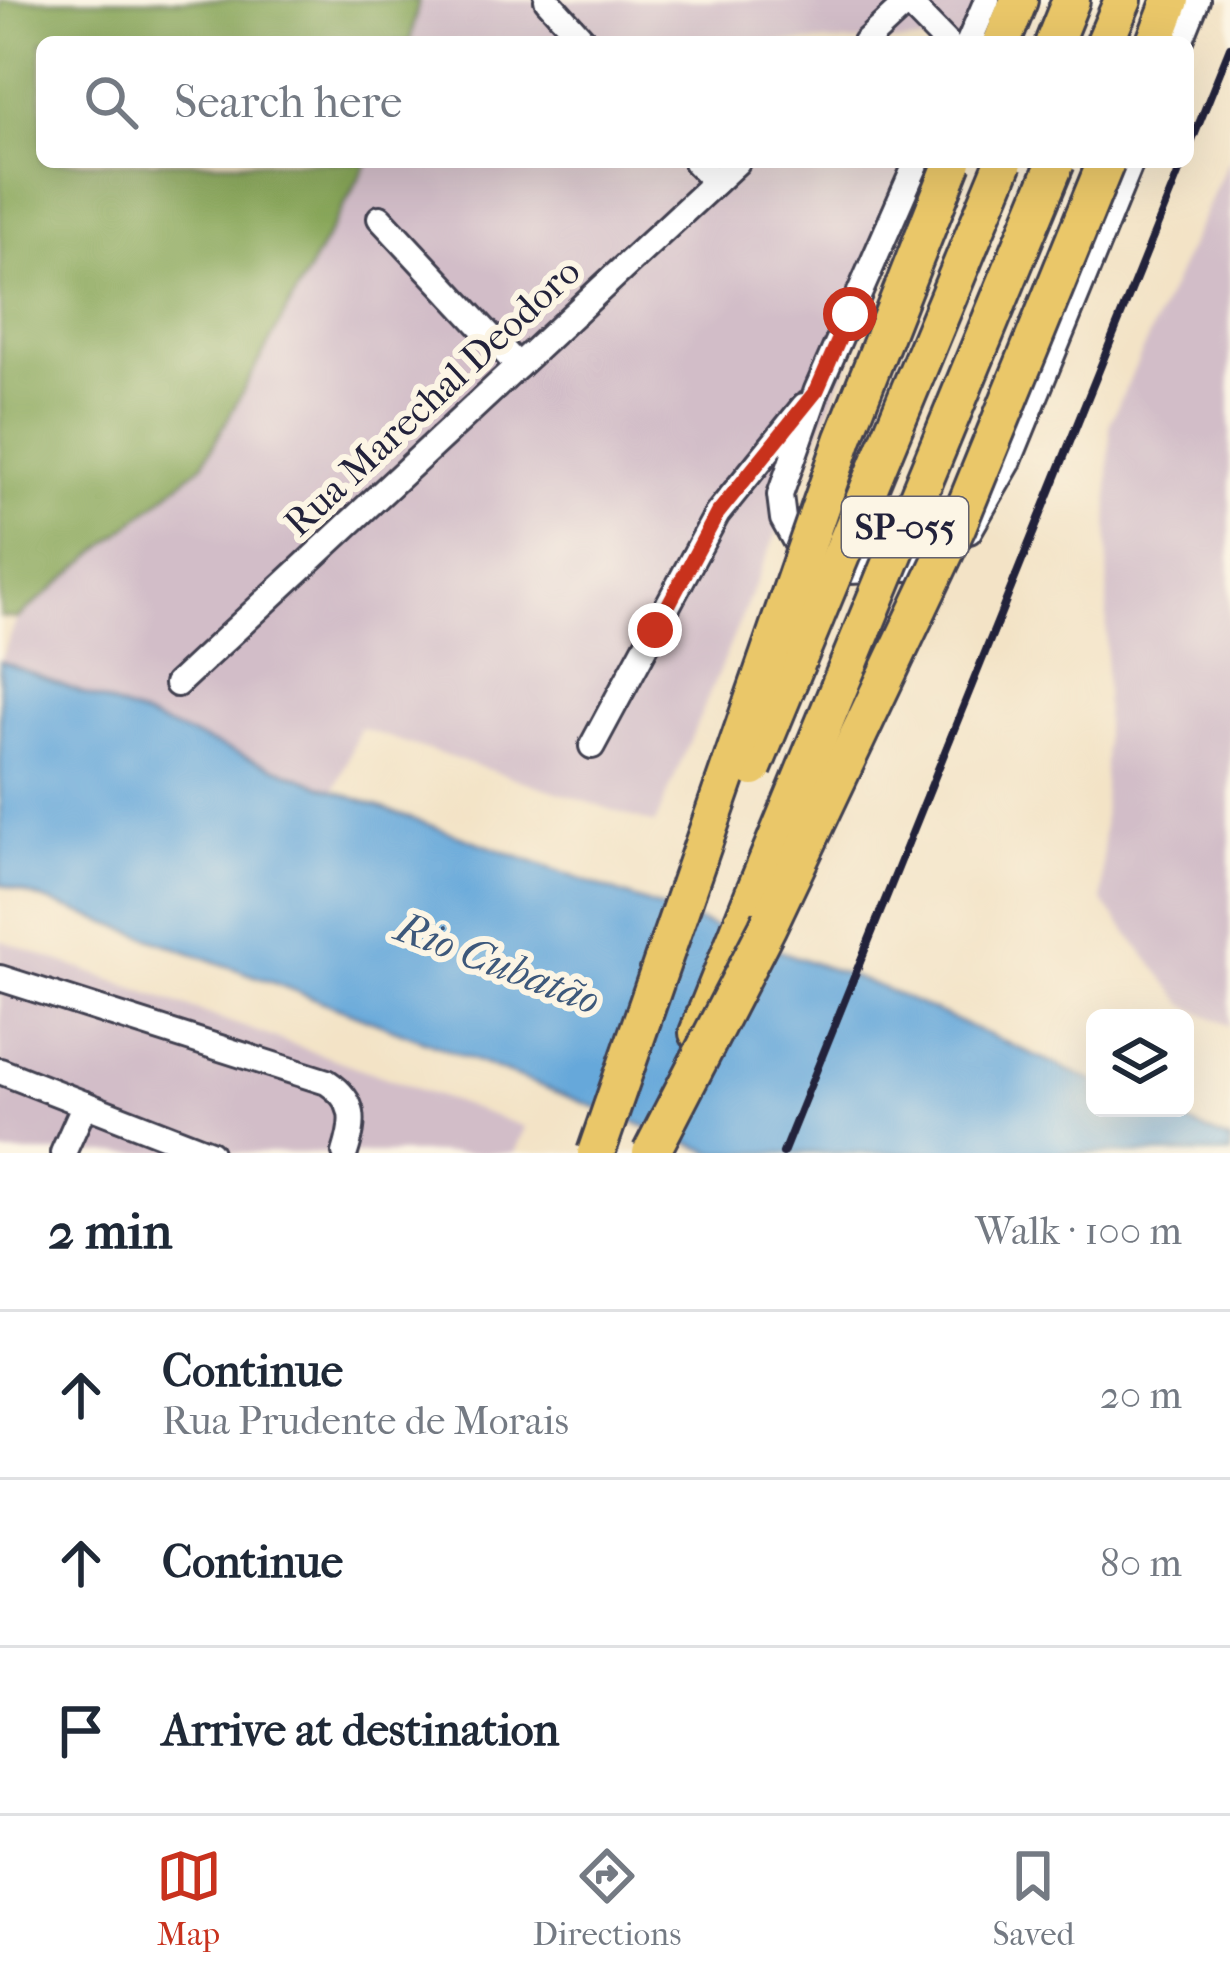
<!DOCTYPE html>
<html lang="en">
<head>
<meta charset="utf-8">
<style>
	:root { --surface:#fff; --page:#f6f6f7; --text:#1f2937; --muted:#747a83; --line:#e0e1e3; --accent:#c8321e }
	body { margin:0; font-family:"IM FELL French Canon",serif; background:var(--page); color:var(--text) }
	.controls { position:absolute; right:36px; bottom:36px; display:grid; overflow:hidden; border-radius:18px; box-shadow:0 12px 48px #0002 }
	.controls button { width:108px; height:108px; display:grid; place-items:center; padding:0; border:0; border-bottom:3px solid var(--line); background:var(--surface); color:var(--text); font:60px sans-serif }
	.stop { position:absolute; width:36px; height:36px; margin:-27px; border:9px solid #c8321e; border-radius:50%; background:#fff }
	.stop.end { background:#c8321e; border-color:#fff; box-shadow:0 3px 12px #0008 }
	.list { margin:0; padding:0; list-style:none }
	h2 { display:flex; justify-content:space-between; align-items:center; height:156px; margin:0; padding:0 48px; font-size:51px }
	h2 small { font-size:39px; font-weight:400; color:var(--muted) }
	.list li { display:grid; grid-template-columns:78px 1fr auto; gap:36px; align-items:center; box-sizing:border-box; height:168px; padding:0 48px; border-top:3px solid var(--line) }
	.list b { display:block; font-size:45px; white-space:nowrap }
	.list p { margin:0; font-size:39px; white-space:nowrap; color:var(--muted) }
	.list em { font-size:39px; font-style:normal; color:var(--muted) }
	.icon { flex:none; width:66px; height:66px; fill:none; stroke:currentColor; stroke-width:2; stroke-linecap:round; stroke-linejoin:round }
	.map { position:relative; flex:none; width:1230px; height:1153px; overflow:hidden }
	.search { position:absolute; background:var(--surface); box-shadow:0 12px 48px #0002; left:36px; right:36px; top:36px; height:132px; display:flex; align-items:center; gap:30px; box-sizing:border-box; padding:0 42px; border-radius:18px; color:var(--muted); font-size:45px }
	.sheet { height:660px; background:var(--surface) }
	nav { display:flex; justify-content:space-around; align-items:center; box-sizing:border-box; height:168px; border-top:3px solid var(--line); background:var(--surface); font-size:33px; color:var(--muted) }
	nav a { display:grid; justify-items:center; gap:6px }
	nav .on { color:var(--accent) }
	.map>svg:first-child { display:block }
</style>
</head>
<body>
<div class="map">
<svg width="1230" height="1153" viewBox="0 0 1230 1153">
	<rect width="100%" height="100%" fill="#fcf5e5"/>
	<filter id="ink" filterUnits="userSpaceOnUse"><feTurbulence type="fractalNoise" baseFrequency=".00833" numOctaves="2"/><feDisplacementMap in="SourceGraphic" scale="24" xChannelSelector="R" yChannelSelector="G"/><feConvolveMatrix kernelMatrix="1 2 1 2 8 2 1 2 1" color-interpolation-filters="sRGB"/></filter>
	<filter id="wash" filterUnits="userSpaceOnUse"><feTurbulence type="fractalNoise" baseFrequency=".004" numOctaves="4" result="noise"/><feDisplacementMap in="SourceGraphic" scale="48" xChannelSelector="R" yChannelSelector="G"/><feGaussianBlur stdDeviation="2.7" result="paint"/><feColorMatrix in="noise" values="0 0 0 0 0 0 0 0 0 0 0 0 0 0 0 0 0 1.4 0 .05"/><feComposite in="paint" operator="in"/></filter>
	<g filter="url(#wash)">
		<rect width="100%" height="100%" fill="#f3e3c6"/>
		<g fill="#d2bdc8">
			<path d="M419 0H1000L982 42H410Z"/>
			<path d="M1230 156V1026L1185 1005 1102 901 1110 423Z"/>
			<path d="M368 162H932L655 824 360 728 335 791 0 661 17 619 203 464Z"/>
			<path d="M0 940 525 1127 514 1153H0Z"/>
		</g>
		<path fill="#87a659" stroke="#54644a" stroke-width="3" d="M0 0H419L410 42H42V162H368L203 464 17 619 0 617Z"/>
		<path fill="#66a8da" stroke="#44658a" stroke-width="3" d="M0 661 335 791 880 987 1095 1082V1108H1154L1230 1141V1153H714L277 984 0 884Z"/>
	</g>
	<g filter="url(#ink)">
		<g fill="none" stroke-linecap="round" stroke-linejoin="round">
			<defs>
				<g id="minor">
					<path d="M547 0 585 42"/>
					<path d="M905 0 946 42"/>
					<path d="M865 42 910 0"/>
					<path d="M969 42 987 0"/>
					<path d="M1180 42 1197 0"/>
					<path d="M696 162 715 182"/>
					<path d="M917 162 817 390 780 495 783 519 803 555 850 571 924 567 945 555"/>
					<path d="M380 218 518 366"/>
					<path d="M969 531 1008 463 1131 162"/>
					<path d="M177 684 737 162"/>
					<path d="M592 746 717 514 804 406"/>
					<path d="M0 978 327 1082C357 1102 355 1121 345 1153"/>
					<path d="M0 1071 210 1153"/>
					<path d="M63 1153 85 1104"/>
				</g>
				<g id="highway">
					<path d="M1002 42 1019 0"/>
					<path d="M1054 42 1071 0"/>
					<path d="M1105 42 1123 0"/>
					<path d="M1155 42 1171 0"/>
					<path d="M698 1033 754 893"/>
				</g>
			</defs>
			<use href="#minor" stroke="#413f50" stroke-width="30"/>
			<use href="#highway" stroke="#413f50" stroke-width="42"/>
			<use href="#minor" stroke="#fff" stroke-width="24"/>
			<use href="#highway" stroke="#eac769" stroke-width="36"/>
			<g stroke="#22223b" stroke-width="8">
				<path d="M1188 151 1230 47"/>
				<path d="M783 1153 1183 162"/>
			</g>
			<defs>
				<g id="highway-bridge">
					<path d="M753 768 1004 162"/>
					<path d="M754 893 1056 162"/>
					<path d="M596 1153 844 438 953 162"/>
					<path d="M651 1153 767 928 957 527 1106 162"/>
				</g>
			</defs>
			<use href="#highway-bridge" stroke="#413f50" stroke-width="42" stroke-linecap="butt"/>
			<use href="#highway-bridge" stroke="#eac769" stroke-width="36"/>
		</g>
	</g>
	<g fill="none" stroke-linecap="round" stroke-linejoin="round" filter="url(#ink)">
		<path stroke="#c8321e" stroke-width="15" d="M655 630 717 514 817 390 850 314"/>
	</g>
	<g text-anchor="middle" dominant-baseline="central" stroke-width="12" stroke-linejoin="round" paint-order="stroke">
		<rect fill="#fcf5e5" stroke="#63616e" stroke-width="3" x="842" y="497" width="126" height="60" rx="9"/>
		<g font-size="36" font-weight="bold" fill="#22223b">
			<text x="905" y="527">SP-055</text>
		</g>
		<g font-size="39" fill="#22223b" stroke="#fcf5e5">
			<text transform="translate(432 397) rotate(-43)">Rua Marechal Deodoro</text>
		</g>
		<g font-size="42" font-style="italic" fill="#3d587b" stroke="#fcf5e5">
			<text transform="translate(498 964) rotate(21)">Rio Cubatão</text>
		</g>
	</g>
</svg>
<div class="controls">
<button><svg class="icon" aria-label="layers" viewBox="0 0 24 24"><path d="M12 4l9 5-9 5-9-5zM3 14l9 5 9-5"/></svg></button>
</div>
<div class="stop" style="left:850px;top:314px"></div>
<div class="stop end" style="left:655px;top:630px"></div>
<div class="search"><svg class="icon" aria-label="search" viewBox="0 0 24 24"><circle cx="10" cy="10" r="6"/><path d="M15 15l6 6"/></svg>Search here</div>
</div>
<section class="sheet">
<h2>2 min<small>Walk · 100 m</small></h2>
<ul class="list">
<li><svg class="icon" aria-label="ahead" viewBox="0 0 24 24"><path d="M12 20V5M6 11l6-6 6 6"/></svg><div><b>Continue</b><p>Rua Prudente de Morais</p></div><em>20 m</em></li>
<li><svg class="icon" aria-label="ahead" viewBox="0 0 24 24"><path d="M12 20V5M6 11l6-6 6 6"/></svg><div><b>Continue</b></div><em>80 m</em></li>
<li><svg class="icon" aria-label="arrive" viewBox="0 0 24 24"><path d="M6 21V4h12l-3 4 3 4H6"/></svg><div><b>Arrive at destination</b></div></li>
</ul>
</section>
<nav>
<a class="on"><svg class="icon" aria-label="map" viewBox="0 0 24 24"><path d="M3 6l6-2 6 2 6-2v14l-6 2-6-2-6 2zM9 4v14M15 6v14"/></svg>Map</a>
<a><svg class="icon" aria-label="directions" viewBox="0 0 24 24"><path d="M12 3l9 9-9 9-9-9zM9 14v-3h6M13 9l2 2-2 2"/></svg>Directions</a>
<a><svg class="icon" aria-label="saved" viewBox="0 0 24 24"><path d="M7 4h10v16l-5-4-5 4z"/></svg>Saved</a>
</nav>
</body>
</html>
